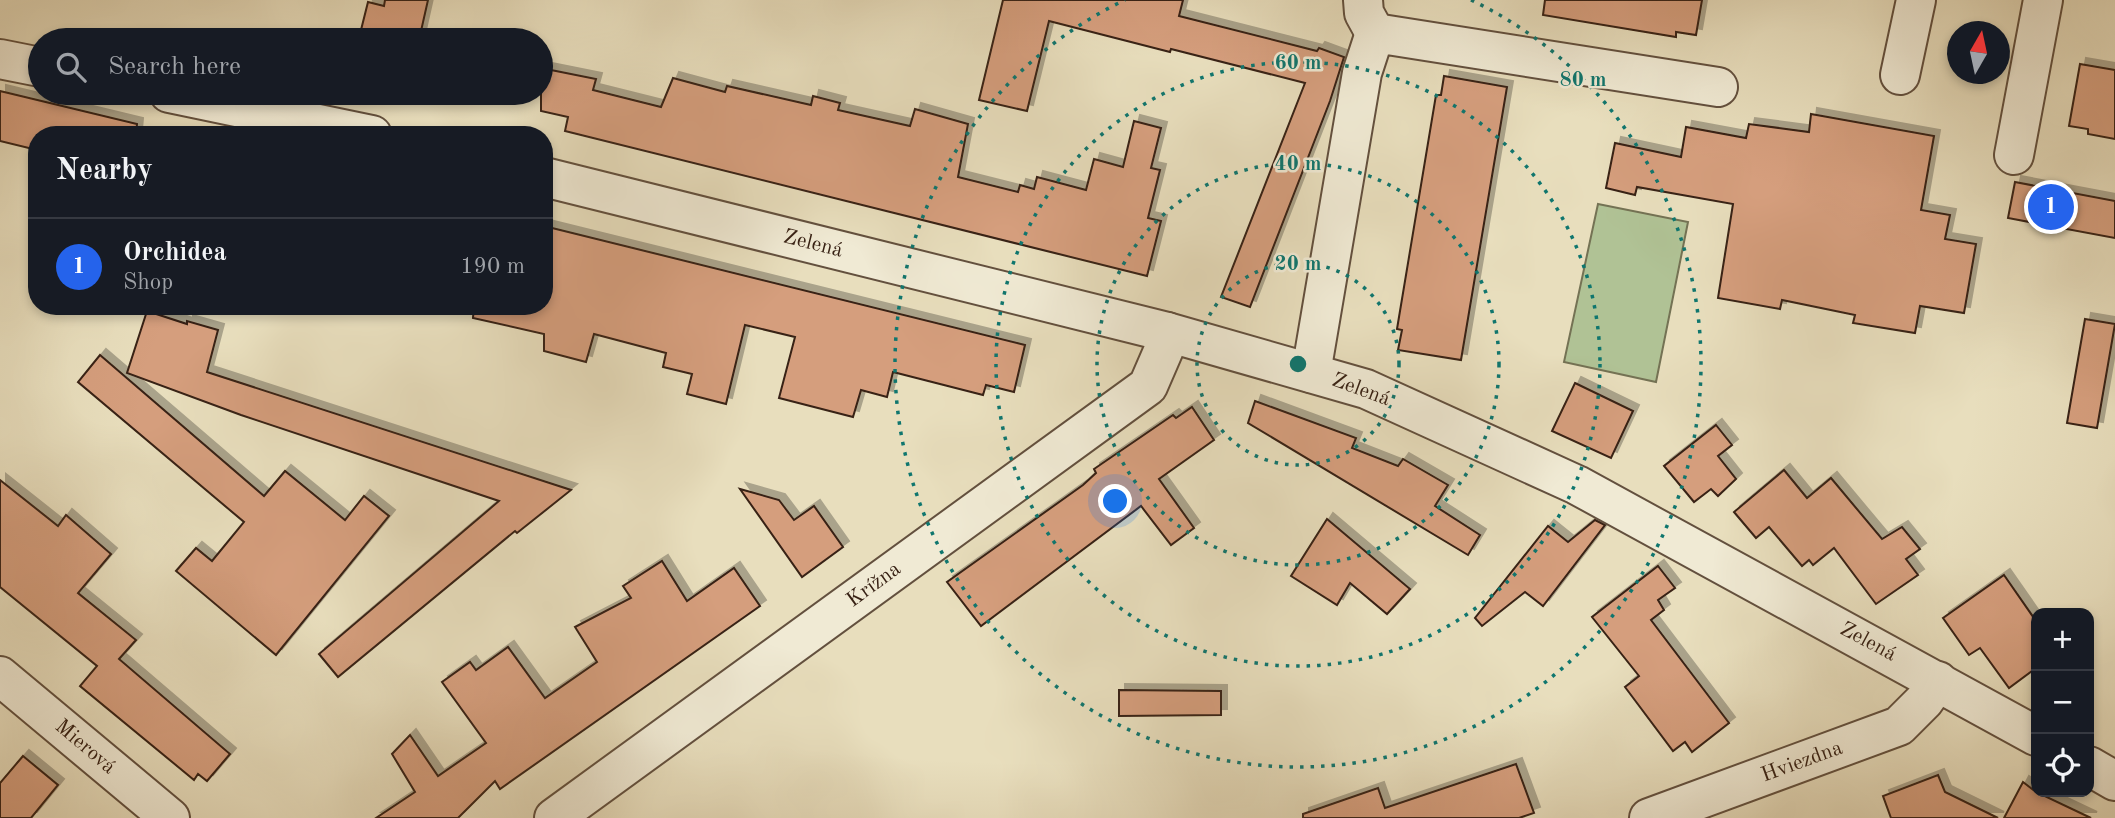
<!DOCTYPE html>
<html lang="en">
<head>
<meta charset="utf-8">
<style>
	:root { --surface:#171b24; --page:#20242c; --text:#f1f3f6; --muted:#9ea1a6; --line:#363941; --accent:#2563eb }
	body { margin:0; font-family:"Old Standard TT",serif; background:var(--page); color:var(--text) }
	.controls { position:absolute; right:21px; bottom:21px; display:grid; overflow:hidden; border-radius:14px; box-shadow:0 4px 10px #0003 }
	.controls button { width:63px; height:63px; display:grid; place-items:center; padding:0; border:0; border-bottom:2px solid var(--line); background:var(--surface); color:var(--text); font:35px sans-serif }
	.compass { position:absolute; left:1947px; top:21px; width:63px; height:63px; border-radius:50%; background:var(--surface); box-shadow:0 4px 10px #0003; rotate:9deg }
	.you { position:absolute; left:1116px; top:502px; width:24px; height:24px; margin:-18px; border:5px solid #fff; border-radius:50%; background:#1a73e8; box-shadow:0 0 0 10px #1a73e833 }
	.badge { display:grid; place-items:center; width:46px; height:46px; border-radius:50%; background:var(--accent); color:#fff; font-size:23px; font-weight:700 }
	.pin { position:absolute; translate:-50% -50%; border:4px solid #fff; box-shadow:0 2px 7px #0006 }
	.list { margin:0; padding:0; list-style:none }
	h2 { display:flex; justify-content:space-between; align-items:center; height:91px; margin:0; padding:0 28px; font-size:30px }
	h2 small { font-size:23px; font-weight:400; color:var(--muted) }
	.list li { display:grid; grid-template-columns:46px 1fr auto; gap:21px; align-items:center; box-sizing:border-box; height:98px; padding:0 28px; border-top:2px solid var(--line) }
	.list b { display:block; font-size:26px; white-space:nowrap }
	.list p { margin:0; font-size:23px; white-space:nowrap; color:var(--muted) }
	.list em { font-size:23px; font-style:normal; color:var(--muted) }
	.icon { flex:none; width:38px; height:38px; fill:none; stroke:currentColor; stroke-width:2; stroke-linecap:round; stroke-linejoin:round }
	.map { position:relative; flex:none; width:2115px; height:818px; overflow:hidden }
	.search { position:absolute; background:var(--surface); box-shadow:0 4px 10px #0003; left:28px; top:28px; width:525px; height:77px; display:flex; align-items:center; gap:18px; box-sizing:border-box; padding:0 24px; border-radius:38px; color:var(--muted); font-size:26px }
	.panel { position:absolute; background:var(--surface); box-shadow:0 4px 10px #0003; left:28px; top:126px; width:525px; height:189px; border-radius:28px }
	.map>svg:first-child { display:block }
</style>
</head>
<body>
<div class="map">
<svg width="2115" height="818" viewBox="0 0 2115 818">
	<defs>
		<filter id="shadow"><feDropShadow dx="6" dy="-6" stdDeviation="0" flood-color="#0004"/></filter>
	</defs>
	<rect width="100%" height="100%" fill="#e8debd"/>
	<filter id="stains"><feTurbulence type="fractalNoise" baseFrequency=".00286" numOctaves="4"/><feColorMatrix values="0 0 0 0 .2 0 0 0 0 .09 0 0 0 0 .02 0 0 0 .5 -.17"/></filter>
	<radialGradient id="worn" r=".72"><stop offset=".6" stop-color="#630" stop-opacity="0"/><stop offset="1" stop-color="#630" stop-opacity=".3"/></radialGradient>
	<path fill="#b0c295" stroke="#747254" stroke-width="2" d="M1598 204 1688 222 1656 382 1564 362Z"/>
	<g fill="#d59e7d" stroke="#372114" stroke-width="2" filter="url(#shadow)">
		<path d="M385 0H428L419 40H388L360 34 368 2 384 6Z"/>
		<path d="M1003 0H1183L1179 16 1317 51 1319 48 1344 57 1330 101 1250 307 1221 297 1305 83 1171 49 1170 52 1049 21 1027 111 979 100Z"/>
		<path d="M1545 0H1702L1696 35 1676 32V37L1543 15Z"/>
		<path d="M2080 64 2115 70V139L2088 134V129L2069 126Z"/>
		<path d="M541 68 596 79 593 90 661 107 673 78 725 92 727 86 811 105 813 96 840 103 838 110 910 126 915 109 968 124 958 177 1018 192 1020 185 1034 189 1037 177 1086 190 1094 159 1123 167 1134 121 1161 128 1151 168 1160 170 1148 218 1161 221 1147 276 565 131 568 117 541 111Z"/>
		<path d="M1444 76 1507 87 1461 360 1398 350 1402 330 1397 329 1436 95H1441Z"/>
		<path d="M0 91 137 124 136 135H37V150L0 141Z"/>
		<path d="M1811 114 1934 136 1921 210 1950 215 1945 239 1976 244 1964 313 1920 306 1915 333 1853 323 1855 315 1782 300 1780 309 1718 298 1733 204 1637 187 1635 195 1606 188 1615 143 1681 157 1686 127 1746 138 1749 124 1809 132Z"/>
		<path d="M2015 182 2115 201V238L2008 218Z"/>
		<path d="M544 226 1025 345 1014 392 986 385 983 395 893 372 887 397 861 390 853 417 779 398 795 337 745 325 726 404 687 394 692 374 663 367 666 353 594 334 586 362 544 351V334L473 318 474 306H544Z"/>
		<path d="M147 311 187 324V321L218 330 207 372 571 490 517 533 515 531 338 677 319 654 499 501 241 415 127 373Z"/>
		<path d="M2085 319 2115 324 2097 428 2067 423Z"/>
		<path d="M100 355 264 496 285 471 345 520 364 496 389 516 276 655 176 571 196 548 212 561 244 522 78 382Z"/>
		<path d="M1575 383 1633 411 1611 458 1552 431Z"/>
		<path d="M1255 401 1356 438 1352 448 1398 466 1403 459 1448 485 1435 506 1480 535 1468 555 1248 423Z"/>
		<path d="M1192 407 1214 440 1159 479 1194 528 1171 545 1141 506 981 626 947 582 1083 485 1096 473 1094 469 1173 415 1176 418Z"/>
		<path d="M1716 425 1732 445 1718 456 1736 479 1718 496 1711 489 1694 502 1664 466Z"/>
		<path d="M1784 470 1807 498 1831 478 1882 539 1902 527 1920 549 1906 559 1918 575 1876 604 1834 548 1813 565 1809 560 1802 566 1769 527 1756 538 1734 512Z"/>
		<path d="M0 480 58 526 66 515 111 554 78 593 136 640 119 659 230 754 207 781 198 774 194 780 80 686 97 666 0 587Z"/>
		<path d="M740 489 779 500 794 520 814 506 843 547 802 577Z"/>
		<path d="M1327 519 1410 589 1387 614 1350 583 1337 605 1291 576Z"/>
		<path d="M1595 520 1605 525 1543 606 1525 592 1482 626 1475 618 1548 526 1568 542Z"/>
		<path d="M662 561 687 601 734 568 760 606 500 789 495 781 458 818H376L415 792 392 754 410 735 438 776 486 743 442 682 470 662 476 670 508 647 545 698 597 662 575 627 631 598 623 586Z"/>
		<path d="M1658 566 1675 588 1658 600 1664 610 1651 620 1729 723 1692 752 1685 742 1673 751 1625 687 1639 676 1592 617Z"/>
		<path d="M2004 575 2036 621V668L2009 688 1980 648 1969 655 1943 618Z"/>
		<path d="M1119 690 1221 691V715L1119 716Z"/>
		<path d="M23 756 58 785 31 818H0V783Z"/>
		<path d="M1516 764 1534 813 1519 818H1303V814L1378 788 1385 808Z"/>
		<path d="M1938 775 1945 792 1998 818H1891L1883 796Z"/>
		<path d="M2023 782 2036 792 2091 818H2004Z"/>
	</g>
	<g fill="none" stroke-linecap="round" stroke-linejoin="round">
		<defs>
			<g id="minor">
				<path d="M1363 0 1364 13 1375 33"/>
				<path d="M0 59 40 67"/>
				<path d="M1900 75 1916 0"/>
				<path d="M169 93 372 135"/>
				<path d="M2014 155 2043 0"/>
				<path d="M544 177 1167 332 1366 389 1577 485 2036 736"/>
				<path d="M1311 373 1362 73 1375 33 1718 87"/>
				<path d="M0 676 170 818"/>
				<path d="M2089 766 2115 781"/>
				<path d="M554 818 1148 386 1164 349 1167 332"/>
				<path d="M1649 818 1899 726 1924 701 1938 681"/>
			</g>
		</defs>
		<use href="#minor" stroke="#63503e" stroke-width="42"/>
		<use href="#minor" stroke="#f0ead4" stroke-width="38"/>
	</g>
	<g fill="none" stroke="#0f766e" stroke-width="3.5" stroke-dasharray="3.5 7">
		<circle cx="1298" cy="364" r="101"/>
		<circle cx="1298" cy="364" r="201"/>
		<circle cx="1298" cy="364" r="302"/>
		<path d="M1471 0A403 403 0 1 1 1125 0"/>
	</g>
	<g text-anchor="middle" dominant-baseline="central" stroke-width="5" stroke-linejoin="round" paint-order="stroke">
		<g font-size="21" fill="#372114" stroke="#f0ead4">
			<text transform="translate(813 244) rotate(14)">Zelená</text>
			<text transform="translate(1361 390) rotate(20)">Zelená</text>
			<text transform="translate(874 585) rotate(-36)">Krížna</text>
			<text transform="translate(1868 642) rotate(28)">Zelená</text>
			<text transform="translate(85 747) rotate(40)">Mierová</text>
			<text transform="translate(1802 762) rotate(-20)">Hviezdna</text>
		</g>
	</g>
	<circle cx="1298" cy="364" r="10" fill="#0f766e" stroke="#f0ead4" stroke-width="3.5"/>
	<g font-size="21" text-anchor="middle" font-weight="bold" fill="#0f766e" stroke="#f0ead4" stroke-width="5" stroke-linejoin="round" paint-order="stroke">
		<text x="1298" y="69">60 m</text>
		<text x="1583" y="86">80 m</text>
		<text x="1298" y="170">40 m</text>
		<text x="1298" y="270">20 m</text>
	</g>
	<rect width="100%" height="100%" filter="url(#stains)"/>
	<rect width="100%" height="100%" fill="url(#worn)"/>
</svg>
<div class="controls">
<button>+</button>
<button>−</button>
<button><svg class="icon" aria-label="locate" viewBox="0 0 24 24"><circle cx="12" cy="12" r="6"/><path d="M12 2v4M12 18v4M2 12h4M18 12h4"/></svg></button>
</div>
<svg class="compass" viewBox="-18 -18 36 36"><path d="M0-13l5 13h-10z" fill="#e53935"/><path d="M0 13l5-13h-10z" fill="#9ea1a6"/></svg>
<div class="you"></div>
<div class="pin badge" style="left:2051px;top:207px">1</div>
<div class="search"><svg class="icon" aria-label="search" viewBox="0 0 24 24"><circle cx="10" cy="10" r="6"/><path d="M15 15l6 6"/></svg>Search here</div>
<section class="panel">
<h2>Nearby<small></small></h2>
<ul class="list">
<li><span class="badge">1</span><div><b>Orchidea</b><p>Shop</p></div><em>190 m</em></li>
</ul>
</section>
</div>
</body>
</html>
